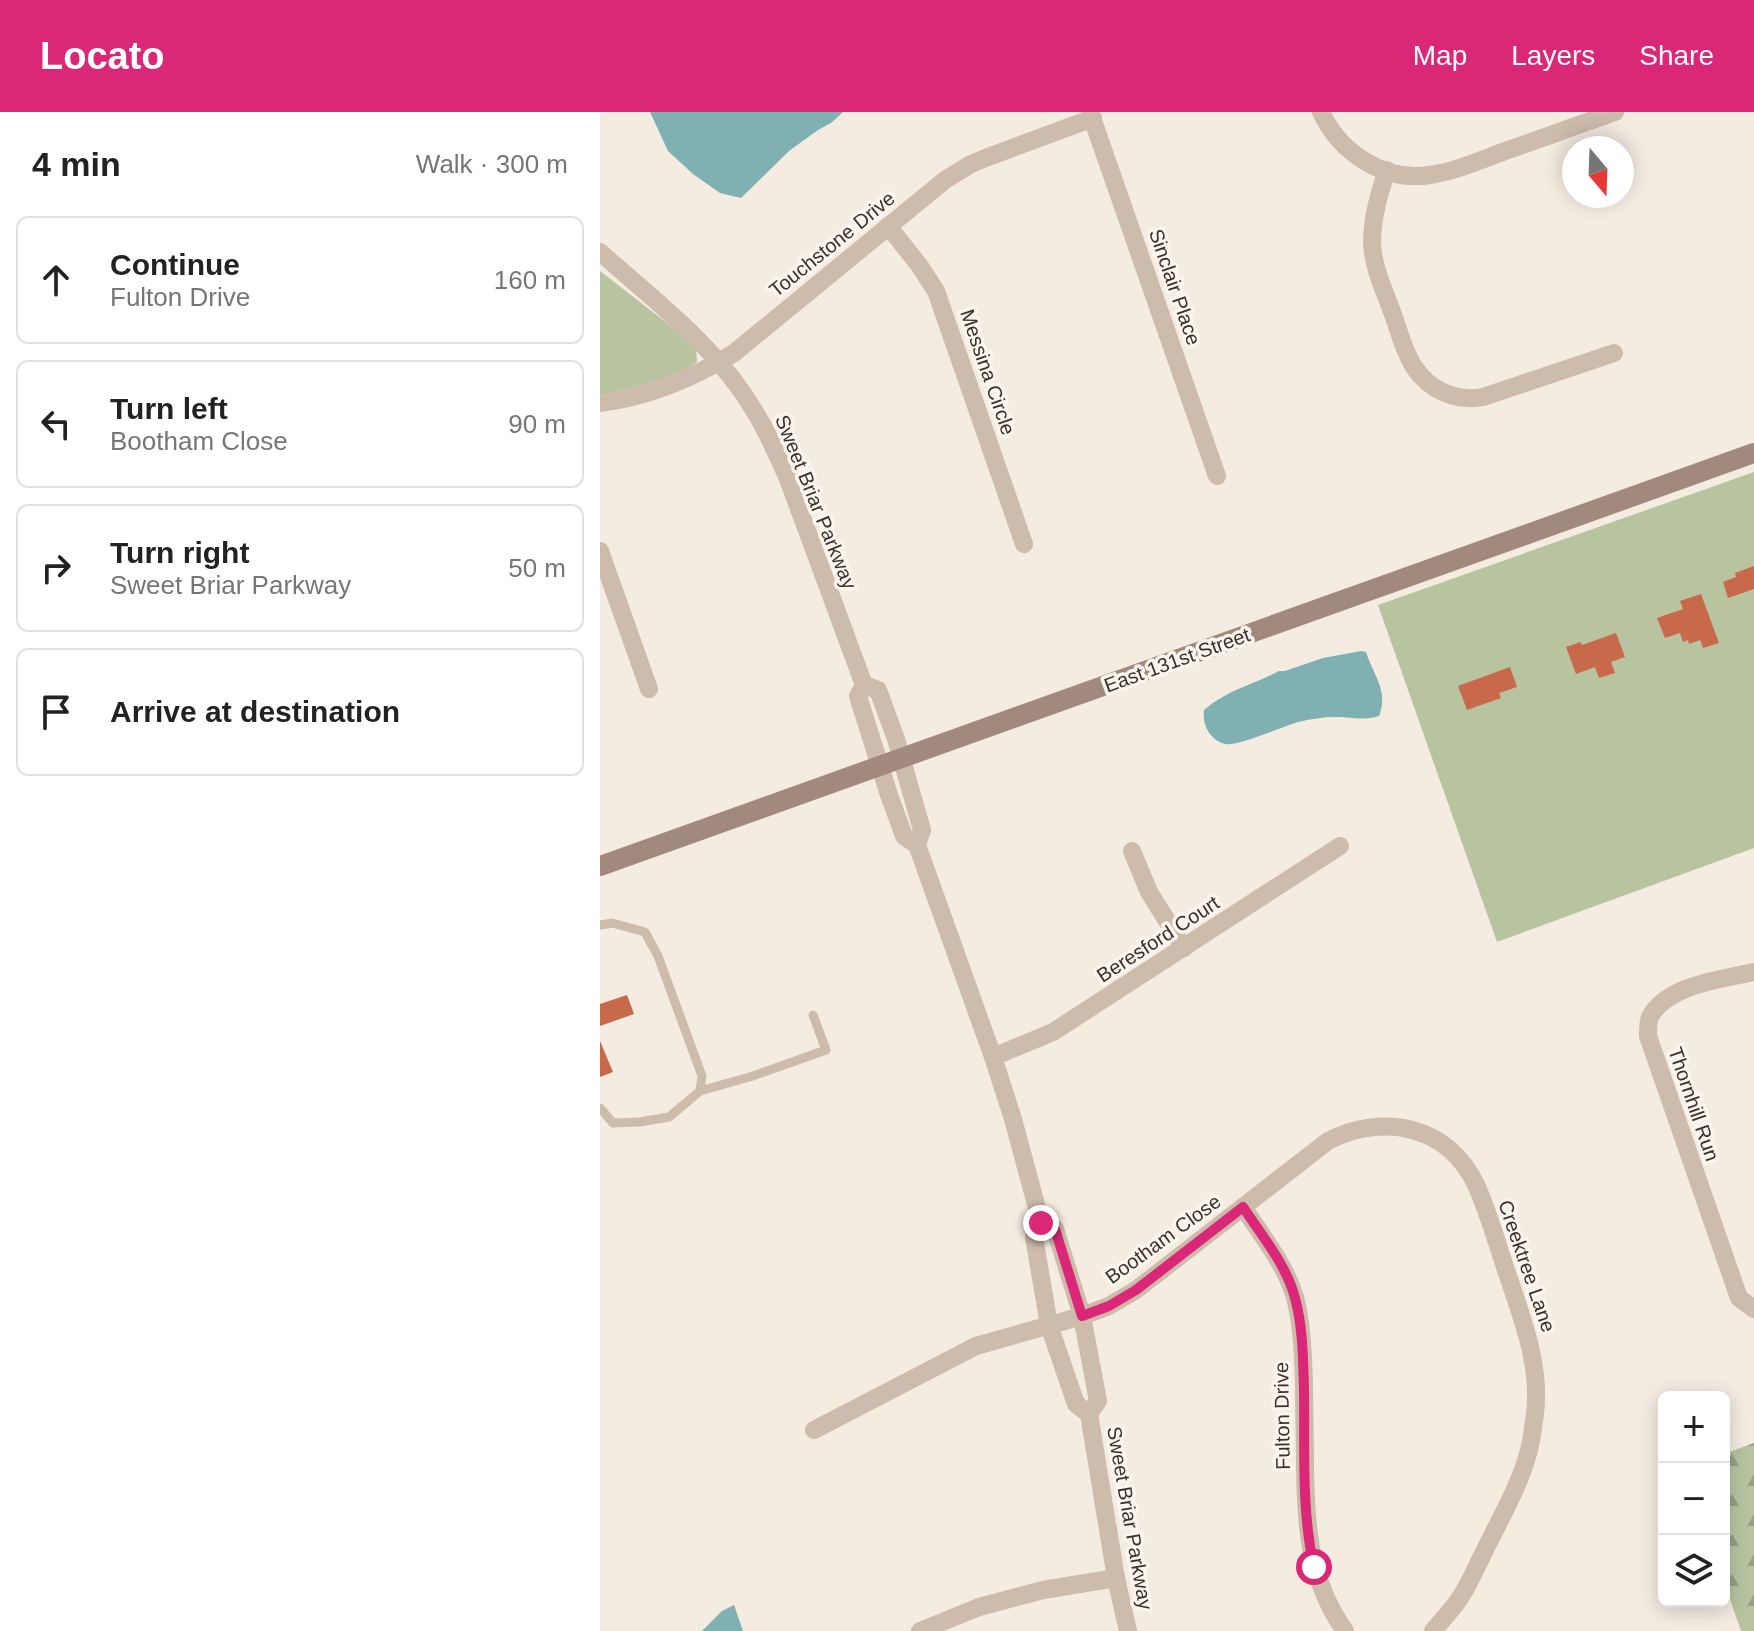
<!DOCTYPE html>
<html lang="en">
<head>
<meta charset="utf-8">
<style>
	:root { --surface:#fff; --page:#f2f2f2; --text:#222; --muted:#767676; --line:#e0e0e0; --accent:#db2777 }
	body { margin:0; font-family:Helvetica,sans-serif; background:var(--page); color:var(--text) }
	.controls { position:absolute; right:24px; bottom:24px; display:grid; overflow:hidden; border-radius:12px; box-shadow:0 4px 20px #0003 }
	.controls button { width:72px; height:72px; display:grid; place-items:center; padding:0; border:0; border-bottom:2px solid var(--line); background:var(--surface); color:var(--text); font:40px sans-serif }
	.compass { position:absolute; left:962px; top:24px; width:72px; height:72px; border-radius:50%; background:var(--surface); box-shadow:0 4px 20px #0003; rotate:161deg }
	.stop { position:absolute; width:24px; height:24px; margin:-18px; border:6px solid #db2777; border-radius:50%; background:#fff }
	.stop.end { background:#db2777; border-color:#fff; box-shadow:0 2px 8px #0008 }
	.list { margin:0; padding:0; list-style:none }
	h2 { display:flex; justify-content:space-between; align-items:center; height:104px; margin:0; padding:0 32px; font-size:34px }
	h2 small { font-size:26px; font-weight:400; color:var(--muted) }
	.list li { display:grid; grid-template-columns:52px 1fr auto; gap:24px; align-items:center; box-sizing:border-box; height:128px; margin:0 16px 16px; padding:0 16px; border:2px solid var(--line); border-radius:12px }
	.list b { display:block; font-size:30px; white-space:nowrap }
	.list p { margin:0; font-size:26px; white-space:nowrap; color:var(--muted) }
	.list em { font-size:26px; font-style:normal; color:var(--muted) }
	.icon { flex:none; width:44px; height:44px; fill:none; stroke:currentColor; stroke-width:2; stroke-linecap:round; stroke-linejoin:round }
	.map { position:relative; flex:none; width:1154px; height:1519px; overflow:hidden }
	header { display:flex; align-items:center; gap:48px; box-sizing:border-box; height:112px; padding:0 40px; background:var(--accent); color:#fff }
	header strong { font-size:38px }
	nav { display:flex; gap:44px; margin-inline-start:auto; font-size:28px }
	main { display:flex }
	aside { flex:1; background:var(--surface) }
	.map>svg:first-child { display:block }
</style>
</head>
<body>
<header>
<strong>Locato</strong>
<nav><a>Map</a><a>Layers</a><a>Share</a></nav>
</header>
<main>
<aside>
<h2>4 min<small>Walk · 300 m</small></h2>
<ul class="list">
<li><svg class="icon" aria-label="ahead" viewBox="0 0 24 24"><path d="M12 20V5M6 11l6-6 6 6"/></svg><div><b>Continue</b><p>Fulton Drive</p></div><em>160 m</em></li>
<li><svg class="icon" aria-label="left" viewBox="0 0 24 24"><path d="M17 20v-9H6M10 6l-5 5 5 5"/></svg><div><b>Turn left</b><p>Bootham Close</p></div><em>90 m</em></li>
<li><svg class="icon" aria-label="right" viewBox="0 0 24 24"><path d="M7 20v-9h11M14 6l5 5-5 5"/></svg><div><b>Turn right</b><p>Sweet Briar Parkway</p></div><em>50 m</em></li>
<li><svg class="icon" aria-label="arrive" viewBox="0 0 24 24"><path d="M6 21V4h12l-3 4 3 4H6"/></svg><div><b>Arrive at destination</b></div></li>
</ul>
</aside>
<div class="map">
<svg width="1154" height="1519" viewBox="0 0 1154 1519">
	<defs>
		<pattern id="forest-firs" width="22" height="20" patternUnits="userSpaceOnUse" patternTransform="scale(2)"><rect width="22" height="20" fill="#b8c4a0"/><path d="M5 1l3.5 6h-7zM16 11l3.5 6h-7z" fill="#97a083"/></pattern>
	</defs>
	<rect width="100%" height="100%" fill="#f4ebe1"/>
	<g fill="#b8c4a0">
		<path d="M0 159 90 229 96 237 97 250 74 266 0 283Z"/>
		<path d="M1154 360V736L897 830 778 493Z"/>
	</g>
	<path fill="url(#forest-firs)" d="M1154 1331V1519H1141L1124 1470V1342Z"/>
	<g fill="#7fb0b2">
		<path d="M50 0H243L231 11 218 18 189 39 141 86 120 81 93 62 68 39Z"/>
		<path d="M761 539 766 540C773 563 789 578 779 604 762 609 753 605 736 605 723 605 710 607 698 610 684 614 636 635 625 632 610 628 602 613 604 598 625 579 655 572 679 559H685L723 546Z"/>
		<path d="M134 1493 143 1519H102L122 1499Z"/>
	</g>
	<g fill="#c8694b">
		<path d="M1154 454V477L1128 486 1123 470 1136 465 1135 461Z"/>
		<path d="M1101 482 1119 531 1103 536 1100 528 1089 532 1088 528 1083 530 1080 521 1065 526 1057 506 1083 497 1080 489Z"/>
		<path d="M1016 521 1025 545 1011 550 1015 561 999 566 995 555 976 562 966 535 980 530 982 533Z"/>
		<path d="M910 555 917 575 899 581 901 586 867 598 858 574Z"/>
		<path d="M27 883 34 902 0 914V892Z"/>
		<path d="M0 929 13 960 0 965Z"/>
	</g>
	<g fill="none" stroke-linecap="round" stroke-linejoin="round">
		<g stroke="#cdbbac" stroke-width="9">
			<path d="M0 813 12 811 45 820 58 844 102 964 100 979 69 1005 39 1010 13 1011 0 996"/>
			<path d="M100 979 153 964 226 938 213 903"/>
		</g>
		<g stroke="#cdbbac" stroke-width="18">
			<path d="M490 0 617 364"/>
			<path d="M721 0C740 41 784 70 830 63 858 59 885 46 911 37 946 25 980 12 1015 0"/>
			<path d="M787 58C779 82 772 106 772 131 773 154 783 176 791 197 798 215 803 238 814 255 829 278 856 290 883 285L1014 241"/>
			<path d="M288 114 319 153 336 179 424 432"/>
			<path d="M0 140C55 189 117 235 155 300 168 321 178 344 188 367L264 573 278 578 296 627 322 718 317 733"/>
			<path d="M0 291C48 285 93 266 134 241L345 68 371 52 388 45 493 6"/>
			<path d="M0 439 49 577"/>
			<path d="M264 573 258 584 289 683 304 724 317 733 393 945 413 1007 441 1111 434 1125 449 1213 476 1292 489 1302 516 1466 528 1519"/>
			<path d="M532 739 549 780 584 836"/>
			<path d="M1154 860C1122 867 1067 873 1050 905 1048 910 1048 918 1048 924L1139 1186 1154 1197"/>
			<path d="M393 945 453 920 740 734"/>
			<path d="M643 1095C662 1124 685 1152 695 1185 702 1213 703 1242 704 1270 704 1299 705 1327 705 1356 706 1416 709 1468 745 1519"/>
			<path d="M441 1111 455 1117 482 1204 498 1289 489 1302"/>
			<path d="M214 1318 376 1234 482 1204 509 1194 536 1178 728 1029C784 1000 850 1014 877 1075 889 1102 897 1132 907 1161 922 1206 941 1253 935 1302 933 1314 932 1327 929 1338 920 1373 901 1405 885 1438 877 1453 870 1471 860 1486 852 1498 842 1508 833 1519"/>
			<path d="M320 1519 379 1495 443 1478 516 1466"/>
		</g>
		<path stroke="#a18a7d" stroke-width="20" d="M0 754 1154 341"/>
	</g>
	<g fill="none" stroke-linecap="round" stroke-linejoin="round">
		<path stroke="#db2777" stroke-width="10" d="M441 1111 455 1117 482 1204 509 1194 536 1178 643 1095C662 1124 686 1152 695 1186 703 1215 703 1247 704 1277 705 1336 701 1397 714 1455"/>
	</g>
	<g text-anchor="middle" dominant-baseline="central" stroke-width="7" stroke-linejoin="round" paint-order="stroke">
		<g font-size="20" fill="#3b302b" stroke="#fbf5ee">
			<text transform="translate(232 132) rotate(-39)">Touchstone Drive</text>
			<text transform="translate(575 175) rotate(71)">Sinclair Place</text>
			<text transform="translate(388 260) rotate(71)">Messina Circle</text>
			<text transform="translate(216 390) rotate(68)">Sweet Briar Parkway</text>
			<text transform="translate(577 548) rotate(-20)">East 131st Street</text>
			<text transform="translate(558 827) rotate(-33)">Beresford Court</text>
			<text transform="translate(1094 992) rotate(71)">Thornhill Run</text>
			<text transform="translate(563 1127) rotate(-36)">Bootham Close</text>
			<text transform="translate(927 1154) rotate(71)">Creektree Lane</text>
			<text transform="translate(682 1304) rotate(-91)">Fulton Drive</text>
			<text transform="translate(530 1406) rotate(80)">Sweet Briar Parkway</text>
		</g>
	</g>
</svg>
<div class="controls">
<button>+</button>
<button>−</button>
<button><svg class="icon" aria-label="layers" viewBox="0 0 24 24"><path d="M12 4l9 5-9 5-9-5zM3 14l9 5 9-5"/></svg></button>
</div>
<svg class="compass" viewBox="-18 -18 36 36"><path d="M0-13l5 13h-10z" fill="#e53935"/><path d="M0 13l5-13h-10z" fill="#767676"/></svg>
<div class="stop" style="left:714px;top:1455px"></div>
<div class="stop end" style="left:441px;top:1111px"></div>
</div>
</main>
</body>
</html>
